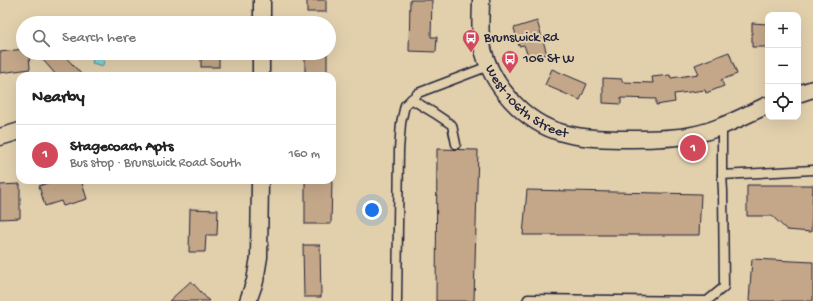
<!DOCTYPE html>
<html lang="en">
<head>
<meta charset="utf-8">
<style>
	:root { --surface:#fff; --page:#f6f6f6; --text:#222; --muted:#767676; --line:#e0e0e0; --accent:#d1495b }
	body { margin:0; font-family:"Gochi Hand",sans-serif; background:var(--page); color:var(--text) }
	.controls { position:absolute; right:12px; top:12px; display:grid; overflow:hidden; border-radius:8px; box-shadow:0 4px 16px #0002 }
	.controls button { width:36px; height:36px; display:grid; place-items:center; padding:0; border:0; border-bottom:1px solid var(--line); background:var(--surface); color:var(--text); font:20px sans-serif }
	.you { position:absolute; left:372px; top:210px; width:14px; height:14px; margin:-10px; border:3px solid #fff; border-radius:50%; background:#1a73e8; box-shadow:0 0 0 6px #1a73e833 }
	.badge { display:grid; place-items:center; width:26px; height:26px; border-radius:50%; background:var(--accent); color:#fff; font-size:13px; font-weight:700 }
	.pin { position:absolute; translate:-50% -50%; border:2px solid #fff; box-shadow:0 1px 4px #0006 }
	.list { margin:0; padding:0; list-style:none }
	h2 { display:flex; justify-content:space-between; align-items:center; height:52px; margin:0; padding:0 16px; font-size:17px }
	h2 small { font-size:13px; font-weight:400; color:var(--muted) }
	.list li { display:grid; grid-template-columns:26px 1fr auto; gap:12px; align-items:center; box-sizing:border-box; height:60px; padding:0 16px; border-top:1px solid var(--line) }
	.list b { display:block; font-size:15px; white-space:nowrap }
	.list p { margin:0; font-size:13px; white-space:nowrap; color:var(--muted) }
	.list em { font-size:13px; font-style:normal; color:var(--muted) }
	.icon { flex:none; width:22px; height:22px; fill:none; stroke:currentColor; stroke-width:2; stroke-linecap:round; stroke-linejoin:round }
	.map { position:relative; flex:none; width:813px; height:301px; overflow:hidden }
	.search { position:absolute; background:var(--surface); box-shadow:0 4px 16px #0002; left:16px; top:16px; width:320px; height:44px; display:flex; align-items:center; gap:10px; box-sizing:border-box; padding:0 14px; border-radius:22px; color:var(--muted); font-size:15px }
	.panel { position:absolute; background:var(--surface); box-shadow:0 4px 16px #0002; left:16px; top:72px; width:320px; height:112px; border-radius:12px }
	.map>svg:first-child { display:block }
</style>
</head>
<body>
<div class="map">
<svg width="813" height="301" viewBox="0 0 813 301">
	<rect width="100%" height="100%" fill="#e2d0ad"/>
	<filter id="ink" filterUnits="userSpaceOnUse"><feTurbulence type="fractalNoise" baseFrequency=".025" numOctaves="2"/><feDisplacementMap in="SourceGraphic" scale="8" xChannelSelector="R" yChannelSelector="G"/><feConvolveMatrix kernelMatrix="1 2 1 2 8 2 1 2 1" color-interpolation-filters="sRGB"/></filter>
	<g filter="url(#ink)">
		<path fill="#81d2d8" stroke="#5b8c99" d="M93 53H105L103 66 92 63 94 55Z"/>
		<g fill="#c4a789" stroke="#22223b">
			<rect x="307" y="0" width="19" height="12"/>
			<path d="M410 0H432L431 37H437L436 52 409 51Z"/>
			<path d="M537 21 547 54 529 59 524 45 519 46 514 28Z"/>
			<path d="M752 23 768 24V47H752Z"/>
			<path d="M23 49V53H29L30 69 0 73V52Z"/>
			<path d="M729 52 737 74 721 80 724 86 706 93 705 90 674 94 675 102 656 105V99L621 98V104L603 103V78L622 79V82L653 83 652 77 670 75 671 78 699 74 695 65Z"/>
			<path d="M37 53H62L83 76H57Z"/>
			<rect x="201" y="53" width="18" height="14"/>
			<rect x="305" y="53" width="22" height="23"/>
			<path d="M552 69 587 84 580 100 545 85Z"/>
			<path d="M437 149 478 150 474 301H436Z"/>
			<path d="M56 180H81L87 199 63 206 61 201 45 206 39 186Z"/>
			<path d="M305 180H332L331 224H305Z"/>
			<path d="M20 184V218L0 219V185Z"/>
			<path d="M747 185H813L811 232 787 230 772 216H747Z"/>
			<path d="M527 190 701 194 699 235H523Z"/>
			<path d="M190 209 218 210 217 235H206L205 252H189Z"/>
			<path d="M303 245H320L321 297H304Z"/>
			<path d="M752 259 813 262V301H749Z"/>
			<path d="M191 281 209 301H169Z"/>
		</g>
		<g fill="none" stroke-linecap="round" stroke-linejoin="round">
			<defs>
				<g id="lane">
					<path d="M411 99 434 113 452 125 456 144"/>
					<path d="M722 127V175L813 170"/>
					<path d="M397 301 399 150 401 123 405 105 418 93 489 66"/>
					<path d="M527 301 528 299 707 301 724 287 723 191 722 175"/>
				</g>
				<g id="street">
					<path id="s1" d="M481 0C481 15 479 31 482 45 490 84 524 123 563 133 585 139 609 139 632 139 652 139 672 139 692 135 719 130 743 116 768 105"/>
					<path d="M262 23V0"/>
					<path d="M261 76V53"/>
					<path d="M798 94 813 89"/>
					<path d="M0 137 20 131"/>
					<path d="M248 301 255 281 259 257 260 180"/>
				</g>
			</defs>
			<use href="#lane" stroke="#22223b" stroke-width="11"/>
			<use href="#street" stroke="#22223b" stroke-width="19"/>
			<use href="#lane" stroke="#e2d0ad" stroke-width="8"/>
			<use href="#street" stroke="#e2d0ad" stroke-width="16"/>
		</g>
	</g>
	<defs>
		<symbol id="bus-pin" viewBox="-11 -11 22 30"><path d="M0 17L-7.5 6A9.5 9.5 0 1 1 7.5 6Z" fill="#d1495b" stroke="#e2d0ad"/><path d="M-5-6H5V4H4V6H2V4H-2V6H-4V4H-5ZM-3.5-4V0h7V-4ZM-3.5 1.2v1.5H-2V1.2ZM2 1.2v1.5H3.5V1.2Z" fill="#fff"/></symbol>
	</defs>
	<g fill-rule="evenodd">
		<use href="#bus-pin" x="461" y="28" width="20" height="27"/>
		<use href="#bus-pin" x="500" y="49" width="20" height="27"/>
	</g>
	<g text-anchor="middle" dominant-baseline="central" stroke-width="4" stroke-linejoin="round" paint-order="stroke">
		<g font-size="14" fill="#22223b" stroke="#e2d0ad" text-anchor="start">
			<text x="484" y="38">Brunswick Rd</text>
			<text x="523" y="59">106 St W</text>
		</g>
		<g font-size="14" fill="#22223b" stroke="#e2d0ad">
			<text stroke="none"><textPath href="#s1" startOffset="121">West 106th Street</textPath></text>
		</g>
	</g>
</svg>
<div class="controls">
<button>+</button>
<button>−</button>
<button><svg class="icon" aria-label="locate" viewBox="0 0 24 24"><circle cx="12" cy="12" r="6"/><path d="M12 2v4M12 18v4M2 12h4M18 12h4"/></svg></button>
</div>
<div class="you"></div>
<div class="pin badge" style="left:693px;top:148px">1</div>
<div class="search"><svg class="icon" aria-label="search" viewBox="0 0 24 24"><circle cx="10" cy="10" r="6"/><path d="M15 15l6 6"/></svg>Search here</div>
<section class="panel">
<h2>Nearby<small></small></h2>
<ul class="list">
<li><span class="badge">1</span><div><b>Stagecoach Apts</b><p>Bus stop · Brunswick Road South</p></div><em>160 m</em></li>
</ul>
</section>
</div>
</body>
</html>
